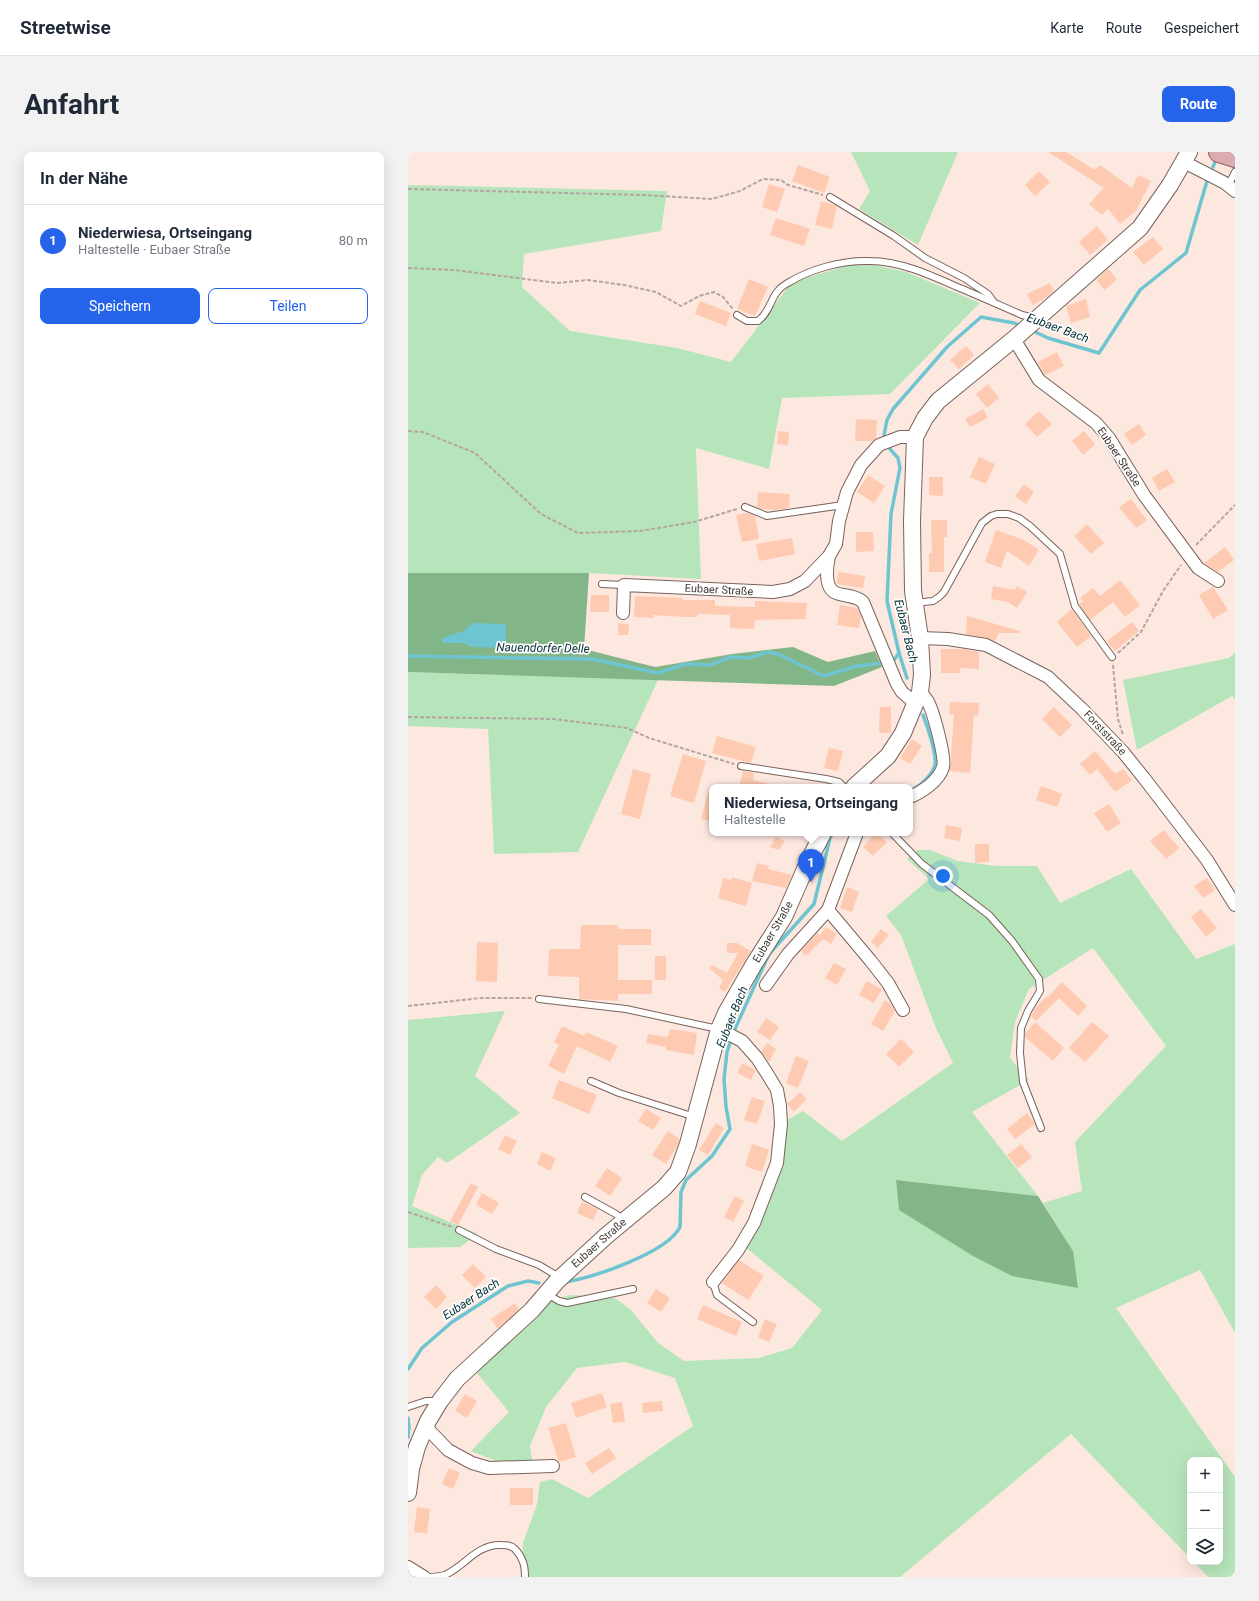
<!DOCTYPE html>
<html lang="de">
<head>
<meta charset="utf-8">
<style>
	:root { --surface:#fff; --page:#f2f2f3; --text:#1f2937; --muted:#747a83; --line:#e0e1e3; --accent:#2563eb }
	body { margin:0; font-family:Roboto,sans-serif; background:var(--page); color:var(--text) }
	.controls { position:absolute; right:12px; bottom:12px; display:grid; overflow:hidden; border-radius:8px; box-shadow:0 4px 16px #0002 }
	.controls button { width:36px; height:36px; display:grid; place-items:center; padding:0; border:0; border-bottom:1px solid var(--line); background:var(--surface); color:var(--text); font:20px sans-serif }
	.you { position:absolute; left:535px; top:724px; width:14px; height:14px; margin:-10px; border:3px solid #fff; border-radius:50%; background:#1a73e8; box-shadow:0 0 0 6px #1a73e833 }
	.badge { display:grid; place-items:center; width:26px; height:26px; border-radius:50%; background:var(--accent); color:#fff; font-size:13px; font-weight:700 }
	.pin { position:absolute; translate:-50% -33px; filter:drop-shadow(0 1px 2px #0008) }
	.pin::after { content:''; position:absolute; top:21px; width:14px; height:12px; background:inherit; clip-path:polygon(0 0,100% 0,50% 100%) }
	.popup { position:absolute; left:301px; top:632px; width:204px; height:52px; box-sizing:border-box; display:grid; place-content:center; border-radius:8px; background:var(--surface); filter:drop-shadow(0 1px 3px #0005); font-size:13px; white-space:nowrap; color:var(--muted) }
	.popup b { font-size:15px; color:var(--text) }
	.popup::after { content:''; position:absolute; left:50%; top:100%; margin-left:-8px; border:8px solid transparent; border-top-color:var(--surface) }
	.list { margin:0; padding:0; list-style:none }
	h2 { display:flex; justify-content:space-between; align-items:center; height:52px; margin:0; padding:0 16px; font-size:17px }
	h2 small { font-size:13px; font-weight:400; color:var(--muted) }
	.list li { display:grid; grid-template-columns:26px 1fr auto; gap:12px; align-items:center; box-sizing:border-box; height:72px; padding:0 16px; border-top:1px solid var(--line) }
	.list b { display:block; font-size:15px; white-space:nowrap }
	.list p { margin:0; font-size:13px; white-space:nowrap; color:var(--muted) }
	.list em { font-size:13px; font-style:normal; color:var(--muted) }
	.actions { display:flex; gap:8px; padding:12px 16px }
	.actions a { flex:1; padding:9px 0; border:1px solid var(--accent); border-radius:8px; text-align:center; font-size:14px; color:var(--accent) }
	.actions .main { background:var(--accent); color:#fff }
	.icon { flex:none; width:22px; height:22px; fill:none; stroke:currentColor; stroke-width:2; stroke-linecap:round; stroke-linejoin:round }
	.map { position:relative; flex:none; width:827px; height:1425px; overflow:hidden; border-radius:8px }
	header { display:flex; align-items:center; gap:24px; box-sizing:border-box; height:56px; padding:0 20px; background:var(--surface); border-bottom:1px solid var(--line) }
	header strong { font-size:19px }
	nav { display:flex; gap:22px; margin-inline-start:auto; font-size:14px }
	.intro { display:flex; align-items:center; justify-content:space-between; box-sizing:border-box; height:96px; padding:0 24px }
	h1 { margin:0; font-size:28px }
	.button { padding:10px 18px; border-radius:8px; background:var(--accent); color:#fff; font-size:14px; font-weight:700 }
	main { display:flex; gap:24px; padding:0 24px }
	aside { flex:1; background:var(--surface); border-radius:8px; box-shadow:0 4px 16px #0002 }
	.map>svg:first-child { display:block }
</style>
</head>
<body>
<header>
<strong>Streetwise</strong>
<nav><a>Karte</a><a>Route</a><a>Gespeichert</a></nav>
</header>
<div class="intro"><h1>Anfahrt</h1><a class="button">Route</a></div>
<main>
<aside>
<h2>In der Nähe<small></small></h2>
<ul class="list">
<li><span class="badge">1</span><div><b>Niederwiesa, Ortseingang</b><p>Haltestelle · Eubaer Straße</p></div><em>80 m</em></li>
</ul>
<div class="actions"><a class="main">Speichern</a><a>Teilen</a></div>
</aside>
<div class="map">
<svg width="827" height="1425" viewBox="0 0 827 1425">
	<rect width="100%" height="100%" fill="#fce8df"/>
	<g fill="#b7e5bb" fill-rule="evenodd">
		<path d="M443 0H550L510 93 451 57 462 39Z"/>
		<path d="M0 33 259 39 253 79 116 102 114 135 162 179 269 196 323 210 384 130 452 110 498 120 572 151 482 242 374 246 361 317 288 296 293 427 181 421H0Z"/>
		<path d="M827 501V547L824 544 729 598 715 528 821 506Z"/>
		<path d="M0 520 250 528 170 700 86 702 80 577 0 574Z"/>
		<path d="M509 698H522L550 709 588 714H629L652 751 723 717 788 807 827 792V1181L792 1118 708 1156 827 1325V1425H800L786 1410H812V1308H782V1406L663 1282 492 1425H113L115 1391 129 1352 132 1330 144 1327 180 1346 285 1274 267 1226 217 1210 169 1216 138 1255 122 1294 124 1308 90 1310 63 1299 101 1260 59 1209 123 1152 164 1143 207 1146 222 1157 250 1191 276 1209 351 1206 384 1196 414 1158 330 1089C343 1063 363 1024 367 995 368 988 368 981 369 974L395 959 434 989 545 911 527 874 493 783 478 764 521 727 499 707ZM685 796 758 894 667 990 674 1039 635 1051 665 1099 491 1058 488 1028 630 1044 564 960 621 928 602 906 607 870 621 837Z"/>
		<path d="M97 859 67 924 112 961 39 1011 30 1005 14 1023 4 1054 70 1082 52 1095 0 1096V868Z"/>
	</g>
	<g fill="#82b688">
		<path d="M0 421H181L176 497 247 515 324 502 385 495 420 510 467 499 474 515 426 534 0 520Z"/>
		<path d="M488 1028 630 1044 665 1099 670 1136 604 1124 565 1104 491 1058Z"/>
	</g>
	<path fill="#6ec5d1" d="M66 471 98 472V496L64 495 55 491H34V486L55 479Z"/>
	<g fill="none" stroke-linecap="round" stroke-linejoin="round">
		<g stroke="#6ec5d1" stroke-width="3.5">
			<path d="M805 15 809 5"/>
			<path d="M623 178 640 186 691 201 732 138 778 101 799 29"/>
			<path d="M476 283 479 268 485 257 539 195 573 165 606 171 613 174"/>
			<path d="M482 297 490 306 492 316 483 362 479 449 491 501 499 526"/>
			<path d="M0 504 184 507 250 521 278 512 302 513 323 505 340 506 361 500 372 503 416 524 449 514 474 511"/>
			<path d="M486 508 491 501"/>
			<path d="M507 636C514 632 525 622 527 613 529 602 519 573 515 563"/>
			<path d="M158 1130C186 1125 259 1101 272 1075L273 1040 278 1028 304 1004 322 977 318 955 316 927 319 900 326 879 361 802 406 752 422 686 425 681"/>
			<path d="M0 1217 14 1196 44 1170 100 1134 120 1129 131 1131"/>
			<path d="M0 1266 1 1275 0 1285"/>
		</g>
	</g>
	<g fill="#ffcab2">
		<path d="M640 0H658L687 18 692 13 724 36 730 23 743 29 728 59 712 72 700 57 694 63 681 52 696 36Z"/>
		<path d="M390 13 422 25 416 41 384 29Z"/>
		<path d="M631 19 642 30 627 44 617 33Z"/>
		<path d="M361 32 377 37 369 60 354 55Z"/>
		<path d="M413 49 429 54 424 77 407 73Z"/>
		<path d="M368 66 402 77 396 94 362 83Z"/>
		<path d="M689 74 700 88 682 103 671 90Z"/>
		<path d="M745 85 755 97 736 113 725 100Z"/>
		<path d="M700 117 709 127 697 138 688 128Z"/>
		<path d="M341 127 360 135 347 164 329 157Z"/>
		<path d="M642 131 646 139 639 145 625 153 619 142Z"/>
		<path d="M678 147 682 165 663 171 658 154Z"/>
		<path d="M292 149 323 161 318 174 287 162Z"/>
		<path d="M558 194 566 203 551 217 542 208Z"/>
		<path d="M649 200 656 214 637 223 630 210Z"/>
		<path d="M580 232 591 246 579 256 568 242Z"/>
		<path d="M575 257 580 266 562 275 557 267Z"/>
		<path d="M631 259 644 272 629 285 617 272Z"/>
		<path d="M448 267 469 268 468 286 464 289H447Z"/>
		<path d="M731 272 738 283 724 293 716 282Z"/>
		<path d="M370 279 381 280 380 293 369 292Z"/>
		<path d="M676 279 687 292 675 303 664 289Z"/>
		<path d="M571 305 587 312 578 332 562 325Z"/>
		<path d="M759 317 767 330 751 339 744 326Z"/>
		<path d="M460 323 477 334 466 351 449 340Z"/>
		<path d="M521 325H535V344L521 343Z"/>
		<path d="M616 332 626 340 618 352 607 344Z"/>
		<path d="M350 340 382 342 381 356 368 358 354 357 349 355Z"/>
		<path d="M723 347 739 368 728 376 711 355Z"/>
		<path d="M340 361 347 364 351 387 334 390 328 363Z"/>
		<path d="M523 368H539V385H536V420H521V401H524Z"/>
		<path d="M679 372 696 391 683 402 666 384Z"/>
		<path d="M588 378 616 388 631 398 621 414 599 399 593 416 577 410Z"/>
		<path d="M448 380H465L466 399 448 400Z"/>
		<path d="M384 386 387 402 351 409 348 392Z"/>
		<path d="M817 395 826 408 810 420 796 411Z"/>
		<path d="M430 420 457 424 455 436 429 432Z"/>
		<path d="M712 428 732 453 717 465 705 450 682 468 671 452 675 449 672 446 685 436 692 444Z"/>
		<path d="M585 434 607 438 609 434 619 440 609 456 600 450 583 447Z"/>
		<path d="M805 435 820 458 805 467 791 443Z"/>
		<path d="M183 443H201V460H182Z"/>
		<path d="M227 444 275 446V448H307V454L347 455V449L399 451 398 467 347 468 346 477 322 476V463L290 462 289 465H277L245 463V466L226 465Z"/>
		<path d="M432 453 449 456 453 464 451 476 429 473Z"/>
		<path d="M664 457 683 484 669 495 649 470Z"/>
		<path d="M559 464 612 479 611 481H591L587 489 579 486 558 482Z"/>
		<path d="M724 470 731 479 707 499 699 489Z"/>
		<path d="M210 471 221 472 220 483H210Z"/>
		<path d="M533 497H555L571 500V517L552 516V521H533Z"/>
		<path d="M542 550 571 551 570 564 566 563 562 621 542 619 546 562H541Z"/>
		<path d="M472 555H483V581H471Z"/>
		<path d="M646 555 664 573 652 585 634 567Z"/>
		<path d="M309 584 348 595 343 611 304 601Z"/>
		<path d="M504 587 514 594 502 612 492 606Z"/>
		<path d="M421 596 435 599 430 619 416 616Z"/>
		<path d="M687 599 707 622 715 617 724 628 707 640 689 617 682 623 672 612Z"/>
		<path d="M275 602 298 609 286 651 262 644Z"/>
		<path d="M225 617 243 622 232 667 213 662Z"/>
		<path d="M335 619 346 621 345 628 361 632V635H331Z"/>
		<path d="M633 634 654 642 649 655 628 648Z"/>
		<path d="M301 636H304V670L293 667Z"/>
		<path d="M701 652 713 671 699 680 686 661Z"/>
		<path d="M538 673 554 676 552 689 536 686Z"/>
		<path d="M756 678 771 696 758 707 742 689Z"/>
		<path d="M468 681 479 690 465 704 455 695Z"/>
		<path d="M368 685 377 689 371 698 362 695Z"/>
		<path d="M567 692H581V710L567 711Z"/>
		<path d="M349 711 361 714 360 717 384 723 378 736 344 729Z"/>
		<path d="M324 725 344 731 338 754 310 746 315 726 323 728Z"/>
		<path d="M799 726 807 738 795 746 786 734Z"/>
		<path d="M439 735 451 740 444 760 432 756Z"/>
		<path d="M793 757 809 776 798 785 783 765Z"/>
		<path d="M173 773H210V777H243V793H210V828H244V842H210V849L171 847V825L140 824 141 797H172Z"/>
		<path d="M418 775 429 782 423 792 415 787 398 804 393 799 409 781 412 783Z"/>
		<path d="M473 777 481 783 470 796 463 790Z"/>
		<path d="M69 790 90 791 89 830 68 829Z"/>
		<path d="M319 791H329L343 799 317 840 311 836 315 828 301 816 304 813 319 821 330 801H319Z"/>
		<rect x="247" y="804" width="11" height="24"/>
		<path d="M426 811 438 817 429 833 417 826Z"/>
		<path d="M459 829 474 837 466 851 451 843Z"/>
		<path d="M654 830 679 854 670 864 651 846 628 869 623 864 628 855 639 844 640 845Z"/>
		<path d="M477 848 483 852 487 859 475 879 463 872Z"/>
		<path d="M358 866 371 875 362 888 349 880Z"/>
		<path d="M627 870 656 896 645 909 617 885V882Z"/>
		<path d="M684 870 701 884 677 910 661 896Z"/>
		<path d="M154 874 176 884 178 880 210 894 202 910 169 894 156 922 140 914 151 893 146 890Z"/>
		<path d="M262 877 289 881 286 903 258 898V895L238 891 240 882 260 885Z"/>
		<path d="M493 887 506 900 491 915 478 902Z"/>
		<path d="M359 891 368 897 361 910 353 900Z"/>
		<path d="M388 904 401 909 390 936 378 931Z"/>
		<path d="M334 911 348 918 343 928 329 921Z"/>
		<path d="M151 928 189 943 181 962 144 946Z"/>
		<path d="M392 940 399 947 386 960 379 952Z"/>
		<path d="M344 945 357 949 349 972 336 968Z"/>
		<path d="M238 957 253 966 245 978 230 969Z"/>
		<path d="M619 961 627 972 607 987 599 977Z"/>
		<path d="M308 971 316 976 300 1003 291 998Z"/>
		<path d="M260 979 272 987 269 994 258 1012 244 1003Z"/>
		<path d="M97 983 109 989 102 1003 90 997Z"/>
		<path d="M344 992 361 998 354 1020 337 1014Z"/>
		<path d="M613 992 624 1005 610 1016 599 1003Z"/>
		<path d="M134 1000 148 1006 142 1019 129 1012Z"/>
		<path d="M199 1016 214 1026 202 1044 187 1034Z"/>
		<path d="M63 1031 70 1035 50 1073 42 1069Z"/>
		<path d="M74 1041 91 1051 84 1062 68 1053Z"/>
		<path d="M327 1044 336 1049 325 1070 316 1065Z"/>
		<path d="M174 1050 190 1057 185 1068 169 1061Z"/>
		<path d="M331 1108 356 1124 340 1148 314 1131Z"/>
		<path d="M65 1112 78 1125 67 1136 54 1123Z"/>
		<path d="M28 1133 39 1145 28 1157 16 1145Z"/>
		<path d="M248 1137 262 1146 253 1160 239 1151Z"/>
		<path d="M107 1151 111 1157 90 1177 83 1167Z"/>
		<path d="M295 1153 334 1170 328 1184 289 1167Z"/>
		<path d="M357 1167 369 1172 361 1190 350 1185Z"/>
		<path d="M194 1241 199 1255 168 1266 163 1251Z"/>
		<path d="M57 1242 69 1249 59 1266 47 1259Z"/>
		<path d="M254 1249 255 1259 235 1261 234 1251Z"/>
		<path d="M214 1250 217 1270 205 1271 202 1252Z"/>
		<path d="M158 1271 168 1305 151 1310 140 1276Z"/>
		<path d="M201 1296 208 1306 184 1322 177 1311Z"/>
		<path d="M41 1316 52 1321 45 1337 34 1332Z"/>
		<rect x="102" y="1336" width="23" height="17"/>
		<path d="M9 1355 22 1357 19 1381 6 1380Z"/>
	</g>
	<g fill="none" stroke-linecap="round" stroke-linejoin="round">
		<defs>
			<g id="service">
				<path d="M820 34 827 20"/>
				<path d="M422 45 486 84 517 106 556 126 580 142 585 149"/>
				<path d="M329 163 339 169H350C364 159 362 141 378 132 402 117 434 108 462 109 491 109 520 122 547 134 569 143 591 153 614 163L627 166"/>
				<path d="M337 355 359 364 435 353"/>
				<path d="M194 432 216 433"/>
				<path d="M507 451 525 449 531 445 536 440 574 371 583 364 589 362H600L611 366 622 374 652 402 667 454 704 505"/>
				<path d="M333 614 418 627 431 630 436 635"/>
				<path d="M484 681 514 712 581 763 604 789 631 827 632 839 620 859 613 876 612 901 615 930 633 976"/>
				<path d="M131 847 218 857 310 877"/>
				<path d="M183 929 211 941 287 965"/>
				<path d="M177 1045 208 1062 215 1068"/>
				<path d="M51 1078 88 1097 131 1113 151 1125"/>
				<path d="M305 1130 309 1143 345 1170"/>
				<path d="M139 1142 151 1149 159 1151 225 1137"/>
				<path d="M0 1255 18 1249H29"/>
				<path d="M16 1425C23 1425 30 1425 37 1423 57 1414 69 1392 93 1393 98 1393 103 1393 107 1397 115 1406 117 1413 117 1425"/>
			</g>
			<g id="minor">
				<path d="M776 10 817 31 827 39"/>
				<path d="M606 187 631 228 688 271 701 286 736 343 790 416 810 429"/>
				<path d="M421 404C419 413 416 434 426 440 435 445 446 442 455 450L489 532 494 540 508 552"/>
				<path d="M215 461 216 433 365 440 382 437 397 429 421 404 428 392 431 369 439 340 453 313 471 293 492 285H507"/>
				<path d="M512 486 540 487 578 493 640 525 674 557 715 600 736 626 799 708 827 753"/>
				<path d="M502 645C514 640 531 629 535 615 538 606 525 559 520 550 518 546 515 543 512 540"/>
				<path d="M420 758 462 808 480 831 495 858"/>
				<path d="M358 833 380 802 420 758 449 681"/>
				<path d="M305 1130 330 1098 346 1071 369 1011 373 972 372 954 369 938 360 923 349 906 334 889 311 877"/>
				<path d="M18 1275 40 1298 64 1311 81 1316 145 1314"/>
				<path d="M0 1415 16 1425"/>
			</g>
			<g id="tertiary">
				<path d="M446 635 480 604 495 581 512 540 514 523 512 486 505 439 504 369 507 285 517 266 530 249 606 187 732 76 762 33 781 0"/>
				<path d="M0 1341 3 1317 9 1295 20 1269 32 1249 49 1227 124 1158 149 1129 198 1084 256 1036 270 1020 280 992 311 877 318 861 346 812 376 765 401 708 415 681"/>
			</g>
			<path id="primary" d="M811 0 827 5"/>
		</defs>
		<use href="#service" stroke="#78635a" stroke-width="8"/>
		<use href="#minor" stroke="#78635a" stroke-width="14"/>
		<use href="#tertiary" stroke="#78635a" stroke-width="18"/>
		<use href="#primary" stroke="#985e64" stroke-width="22"/>
		<g stroke="#b5a59e" stroke-width="2" stroke-dasharray="4 2" stroke-linecap="butt">
			<path d="M0 37 235 43 304 47 332 39 355 27 373 28 380 33 415 43"/>
			<path d="M0 116 47 118 149 131 180 128 216 133 248 140 273 154 291 144 306 140 315 145 325 157"/>
			<path d="M0 279 15 280 67 301 133 362 170 381 232 379 286 370 329 357"/>
			<path d="M788 393 827 353"/>
			<path d="M710 501 733 480 755 439 773 413"/>
			<path d="M705 513 710 567 715 583"/>
			<path d="M0 565 146 567 219 576 241 586 326 612"/>
			<path d="M0 854 73 846H124"/>
			<path d="M0 1060 44 1075"/>
		</g>
		<use href="#service" stroke="#fff" stroke-width="6"/>
		<use href="#minor" stroke="#fff" stroke-width="12"/>
		<use href="#tertiary" stroke="#fff" stroke-width="16"/>
		<use href="#primary" stroke="#dcaab1" stroke-width="20"/>
	</g>
	<g text-anchor="middle" dominant-baseline="central" stroke-width="3.5" stroke-linejoin="round" paint-order="stroke">
		<g font-size="11" fill="#443a36" stroke="#fff">
			<text transform="translate(711 305) rotate(56)">Eubaer Straße</text>
			<text transform="translate(311 438) rotate(3)">Eubaer Straße</text>
			<text transform="translate(697 581) rotate(47)">Forststraße</text>
			<text transform="translate(365 780) rotate(-60)">Eubaer Straße</text>
			<text transform="translate(191 1091) rotate(-41)">Eubaer Straße</text>
		</g>
		<g font-size="12" font-style="italic" fill="#043136" stroke="#fff">
			<text transform="translate(650 176) rotate(20)">Eubaer Bach</text>
			<text transform="translate(498 479) rotate(76)">Eubaer Bach</text>
			<text transform="translate(135 496) rotate(1)">Nauendorfer Delle</text>
			<text transform="translate(324 865) rotate(-68)">Eubaer Bach</text>
			<text transform="translate(63 1147) rotate(-33)">Eubaer Bach</text>
		</g>
	</g>
</svg>
<div class="controls">
<button>+</button>
<button>−</button>
<button><svg class="icon" aria-label="layers" viewBox="0 0 24 24"><path d="M12 4l9 5-9 5-9-5zM3 14l9 5 9-5"/></svg></button>
</div>
<div class="you"></div>
<div class="pin badge" style="left:403px;top:730px">1</div>
<div class="popup"><b>Niederwiesa, Ortseingang</b>Haltestelle</div>
</div>
</main>
</body>
</html>
